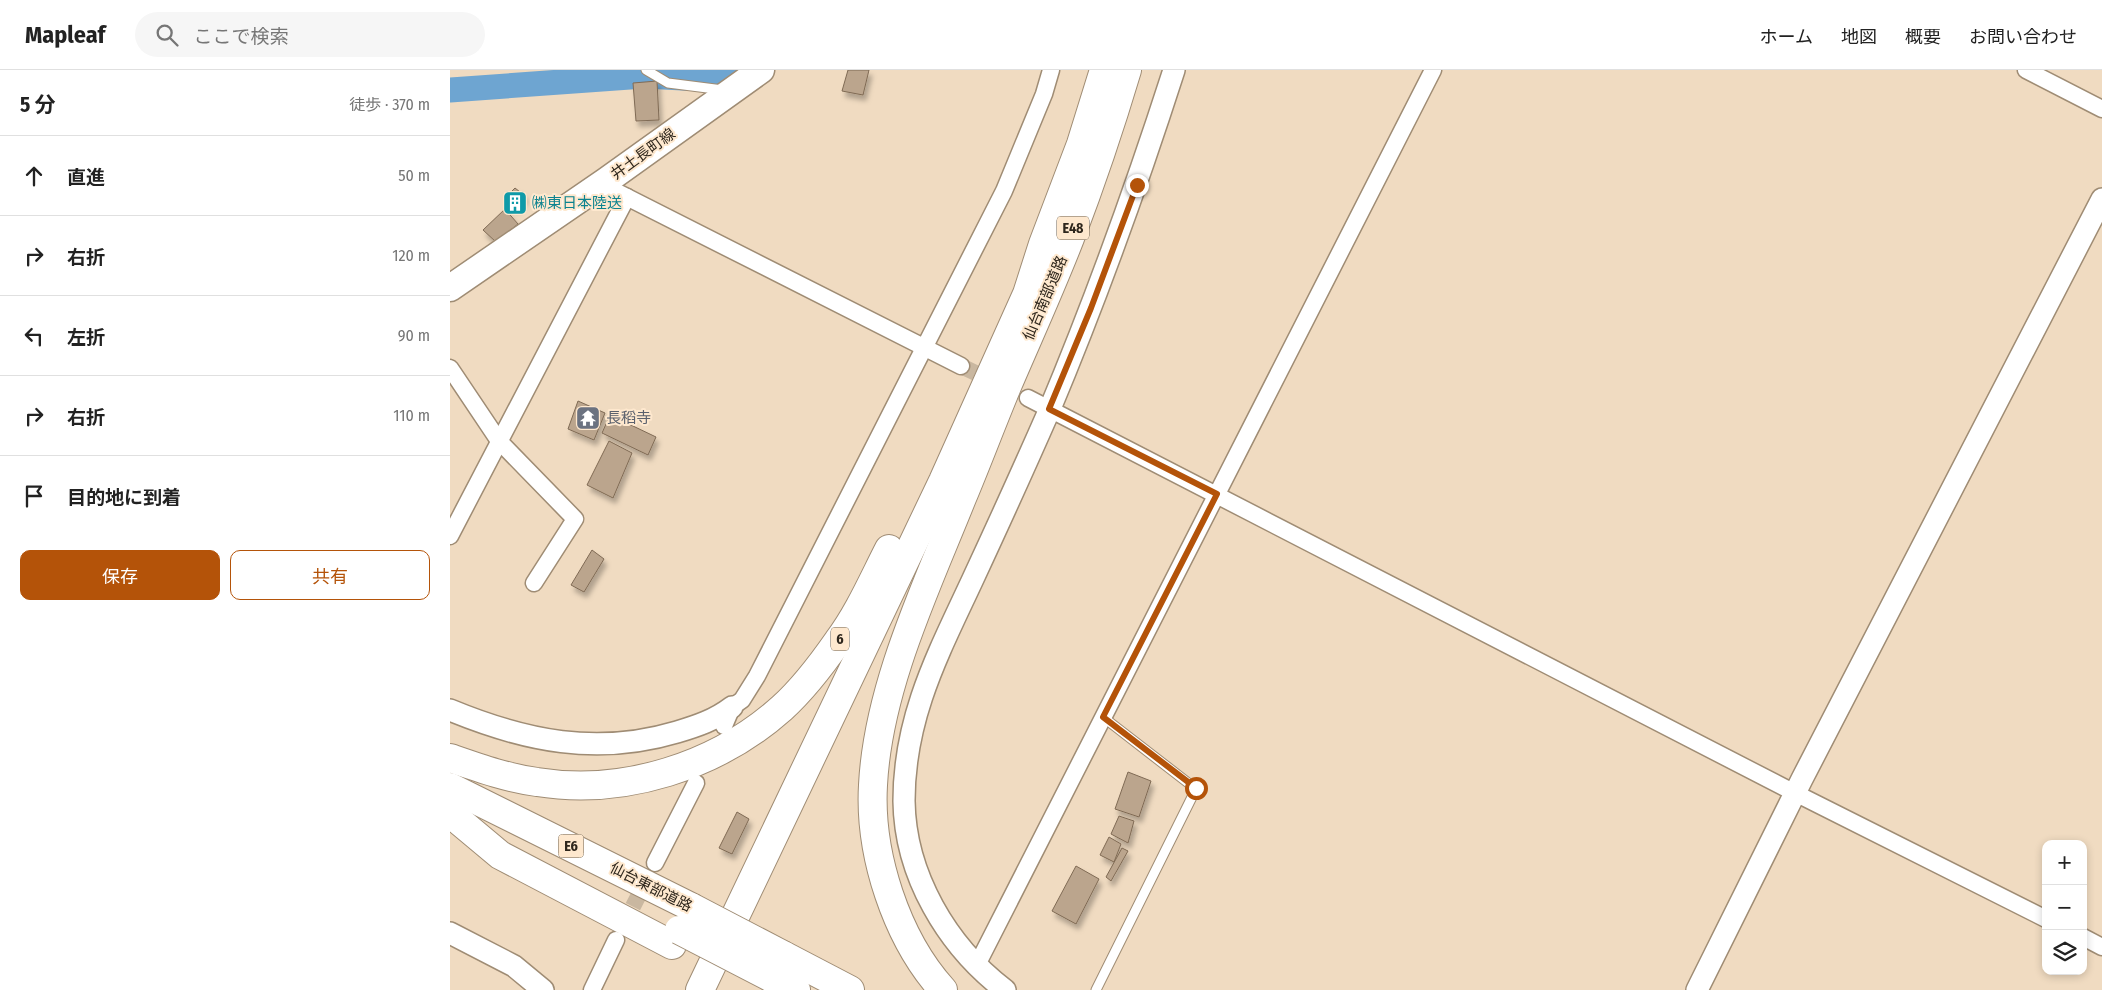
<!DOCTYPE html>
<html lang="ja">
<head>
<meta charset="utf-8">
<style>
	:root { --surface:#fff; --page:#f6f6f6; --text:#222; --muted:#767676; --line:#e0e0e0; --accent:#b45309 }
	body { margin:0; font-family:"Fira Sans Condensed","Noto Sans JP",sans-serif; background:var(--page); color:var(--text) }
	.controls { position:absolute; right:15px; bottom:15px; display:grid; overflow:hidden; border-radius:10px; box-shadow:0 2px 8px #0003 }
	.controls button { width:45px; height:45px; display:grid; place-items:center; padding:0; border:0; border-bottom:1px solid var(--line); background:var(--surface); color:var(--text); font:25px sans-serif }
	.stop { position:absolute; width:15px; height:15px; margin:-11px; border:4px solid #b45309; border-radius:50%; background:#fff }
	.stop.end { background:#b45309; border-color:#fff; box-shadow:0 1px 5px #0008 }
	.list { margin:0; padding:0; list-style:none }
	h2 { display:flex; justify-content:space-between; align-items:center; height:65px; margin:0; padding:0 20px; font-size:21px }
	h2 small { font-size:16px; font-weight:400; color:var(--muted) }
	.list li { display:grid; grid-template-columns:32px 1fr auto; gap:15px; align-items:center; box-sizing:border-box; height:80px; padding:0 20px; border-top:1px solid var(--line) }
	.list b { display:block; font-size:19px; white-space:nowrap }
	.list em { font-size:16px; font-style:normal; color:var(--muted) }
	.actions { display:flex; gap:10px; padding:15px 20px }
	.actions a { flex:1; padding:11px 0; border:1px solid var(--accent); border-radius:10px; text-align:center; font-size:18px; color:var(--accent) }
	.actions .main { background:var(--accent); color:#fff }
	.icon { flex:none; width:28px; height:28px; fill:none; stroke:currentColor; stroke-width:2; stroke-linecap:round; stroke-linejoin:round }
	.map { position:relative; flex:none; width:1652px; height:920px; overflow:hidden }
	header { display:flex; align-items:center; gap:30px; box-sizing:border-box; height:70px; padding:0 25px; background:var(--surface); border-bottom:1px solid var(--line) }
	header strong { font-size:24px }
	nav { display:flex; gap:28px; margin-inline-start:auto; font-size:18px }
	.search { width:350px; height:45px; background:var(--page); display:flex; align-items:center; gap:12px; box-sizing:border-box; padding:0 18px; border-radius:28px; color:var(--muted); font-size:19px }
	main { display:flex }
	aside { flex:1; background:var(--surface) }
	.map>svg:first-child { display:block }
</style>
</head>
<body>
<header>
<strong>Mapleaf</strong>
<div class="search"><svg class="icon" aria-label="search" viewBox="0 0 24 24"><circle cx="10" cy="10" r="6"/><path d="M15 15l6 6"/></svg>ここで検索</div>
<nav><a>ホーム</a><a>地図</a><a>概要</a><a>お問い合わせ</a></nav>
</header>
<main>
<aside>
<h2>5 分<small>徒歩 · 370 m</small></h2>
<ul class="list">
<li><svg class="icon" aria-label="ahead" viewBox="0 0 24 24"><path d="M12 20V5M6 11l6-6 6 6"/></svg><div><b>直進</b></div><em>50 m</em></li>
<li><svg class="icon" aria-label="right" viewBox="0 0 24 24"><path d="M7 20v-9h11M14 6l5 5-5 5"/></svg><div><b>右折</b></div><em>120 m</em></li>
<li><svg class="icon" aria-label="left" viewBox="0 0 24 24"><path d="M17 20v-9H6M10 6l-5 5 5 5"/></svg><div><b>左折</b></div><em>90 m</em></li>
<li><svg class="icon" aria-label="right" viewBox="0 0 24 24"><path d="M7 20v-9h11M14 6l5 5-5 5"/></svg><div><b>右折</b></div><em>110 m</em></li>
<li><svg class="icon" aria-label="arrive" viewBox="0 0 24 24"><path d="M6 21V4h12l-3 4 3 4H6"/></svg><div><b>目的地に到着</b></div></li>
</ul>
<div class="actions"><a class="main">保存</a><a>共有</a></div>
</aside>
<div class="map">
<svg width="1652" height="920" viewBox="0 0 1652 920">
	<defs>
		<filter id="shadow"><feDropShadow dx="3" dy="5.5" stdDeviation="2.5" flood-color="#0004"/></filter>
	</defs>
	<rect width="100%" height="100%" fill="#f0dbc1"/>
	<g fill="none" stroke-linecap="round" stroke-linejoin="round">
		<path stroke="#6ea5d1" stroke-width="25" d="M0 20 194 6 272 10 291 0"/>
	</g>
	<g fill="#bba58d" stroke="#7f6a54" filter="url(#shadow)">
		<path d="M398 0H419L413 25 392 21Z"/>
		<path d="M207 11 209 50 186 51 183 13Z"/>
		<path d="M65 118 75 126 65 138 55 128Z"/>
		<path d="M55 139 68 154 46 172 33 160Z"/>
		<path d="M128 331 155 343 144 370 118 359Z"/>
		<path d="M160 345 206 367 198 385 152 363Z"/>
		<path d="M159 371 182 383 163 428 137 415Z"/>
		<path d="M142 480 154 489 134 522 121 515Z"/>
		<path d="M678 702 701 711 689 747 665 739Z"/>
		<path d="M287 742 299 749 282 784 269 778Z"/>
		<path d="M669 746 684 751 678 773 661 764Z"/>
		<path d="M659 767 671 774 664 792 650 785Z"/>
		<path d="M672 778 678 781 661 811 656 807Z"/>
		<path d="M626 796 649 809 626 854 602 841Z"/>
	</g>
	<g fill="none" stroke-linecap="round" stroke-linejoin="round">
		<g stroke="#c9b7a0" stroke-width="16" stroke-dasharray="16 8" stroke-linecap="butt">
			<path d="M511 296 578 328"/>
			<path d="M172 858 198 807"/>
		</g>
		<defs>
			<g id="service">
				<path d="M196 0 218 13 273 20"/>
				<path d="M646 920 746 719 653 647"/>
			</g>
			<g id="minor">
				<path d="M1576 0 1652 39"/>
				<path d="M151 114 511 296"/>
				<path d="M0 298 49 371 125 449 84 513"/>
				<path d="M578 328 1345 723 1596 849"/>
				<path d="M0 466 177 127"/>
				<path d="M274 656 282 637 292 630 307 606 554 121 594 24 601 0"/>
				<path d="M205 793 246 713"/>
				<path d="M1633 867 1652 877"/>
				<path d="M527 895 983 0"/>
				<path d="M142 920 166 870"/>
			</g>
			<g id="tertiary">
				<path d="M0 640C75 671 147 686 227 662 247 656 265 650 282 637"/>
				<path d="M0 863 64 896 93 920"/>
				<path d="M555 920C497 876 455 805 454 731 454 647 488 584 522 511 548 455 574 398 599 341 646 229 687 115 724 0"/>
				<path d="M1247 920 1352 709 1652 129"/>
			</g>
			<path id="primary" d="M0 218 156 111 311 0"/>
			<g id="motorway">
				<path d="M0 688C29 698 57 708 87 712 174 726 267 696 332 638 353 619 372 594 388 571 409 543 423 510 439 479"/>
				<path d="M0 717 241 837"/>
				<path d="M1 744 50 785 222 875"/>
				<path d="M333 885 400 920"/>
				<path d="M320 907 346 920"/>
				<path d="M250 920 493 411 577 224 593 174 631 74 654 0"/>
				<path d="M493 920C446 868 419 784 423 715 428 617 476 518 512 428 528 390 542 352 558 314 579 265 601 217 620 168 641 113 660 57 677 0"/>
			</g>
		</defs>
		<use href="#service" stroke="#9f8c74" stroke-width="11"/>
		<use href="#minor" stroke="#9f8c74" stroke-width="19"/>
		<use href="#tertiary" stroke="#9f8c74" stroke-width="24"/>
		<use href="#primary" stroke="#9f8c74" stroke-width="29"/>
		<use href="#motorway" stroke="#9f8c74" stroke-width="30"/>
		<use href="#service" stroke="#fff" stroke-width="9"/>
		<use href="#minor" stroke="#fff" stroke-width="16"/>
		<use href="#tertiary" stroke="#fff" stroke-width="21"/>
		<use href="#primary" stroke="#fff" stroke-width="26"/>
		<use href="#motorway" stroke="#fff" stroke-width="28"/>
		<defs>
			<g id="motorway-bridge">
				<path d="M241 837 333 885"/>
				<path d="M229 860 320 907"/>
			</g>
		</defs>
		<use href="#motorway-bridge" stroke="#9f8c74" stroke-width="30" stroke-linecap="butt"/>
		<use href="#motorway-bridge" stroke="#fff" stroke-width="28"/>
	</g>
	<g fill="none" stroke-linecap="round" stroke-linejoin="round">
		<path stroke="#b45309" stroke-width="6" d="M687 115 641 238 599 339 767 424 653 647 746 718"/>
	</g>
	<defs>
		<symbol id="building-square" viewBox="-11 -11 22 22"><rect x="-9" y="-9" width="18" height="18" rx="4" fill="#0f9aa8" stroke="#fee8ce"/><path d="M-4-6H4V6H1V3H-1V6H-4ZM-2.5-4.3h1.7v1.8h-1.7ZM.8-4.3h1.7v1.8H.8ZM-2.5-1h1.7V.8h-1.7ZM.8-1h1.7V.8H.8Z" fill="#fff"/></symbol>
		<symbol id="temple-square" viewBox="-11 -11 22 22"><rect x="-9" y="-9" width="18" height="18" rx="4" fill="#6b7280" stroke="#fee8ce"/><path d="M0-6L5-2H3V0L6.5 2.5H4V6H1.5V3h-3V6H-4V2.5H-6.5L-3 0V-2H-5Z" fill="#fff"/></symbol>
	</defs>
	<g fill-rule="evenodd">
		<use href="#building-square" x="51" y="119" width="28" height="28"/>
		<use href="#temple-square" x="124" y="334" width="28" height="28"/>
	</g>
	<g text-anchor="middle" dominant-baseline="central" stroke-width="4" stroke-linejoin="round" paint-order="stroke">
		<g fill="#fee8ce" stroke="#6c6051" stroke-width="1">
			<rect x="607" y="146.5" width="32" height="23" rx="4"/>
			<rect x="381" y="557.5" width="18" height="23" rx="4"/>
			<rect x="108.5" y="764.5" width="25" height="23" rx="4"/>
		</g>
		<g font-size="14" font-weight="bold" fill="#2e261c">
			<text x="623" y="158">E48</text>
			<text x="390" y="569">6</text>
			<text x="121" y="776">E6</text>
		</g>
		<g font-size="15" fill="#2e261c" stroke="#fee8ce">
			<text transform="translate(193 84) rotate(-36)">井土長町線</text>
			<text transform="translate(595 228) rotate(-67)">仙台南部道路</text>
			<text transform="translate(201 817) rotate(27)">仙台東部道路</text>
		</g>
		<g font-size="15" fill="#0d838f" stroke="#fee8ce" text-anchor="start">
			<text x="82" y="133">㈱東日本陸送</text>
		</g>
		<g font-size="15" fill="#5b616d" stroke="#fee8ce" text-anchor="start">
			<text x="156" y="348">長稻寺</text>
		</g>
	</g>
</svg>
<div class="controls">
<button>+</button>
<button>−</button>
<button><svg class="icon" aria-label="layers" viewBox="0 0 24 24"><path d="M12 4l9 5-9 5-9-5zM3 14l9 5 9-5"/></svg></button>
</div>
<div class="stop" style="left:746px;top:718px"></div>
<div class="stop end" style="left:687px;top:115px"></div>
</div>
</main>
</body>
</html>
